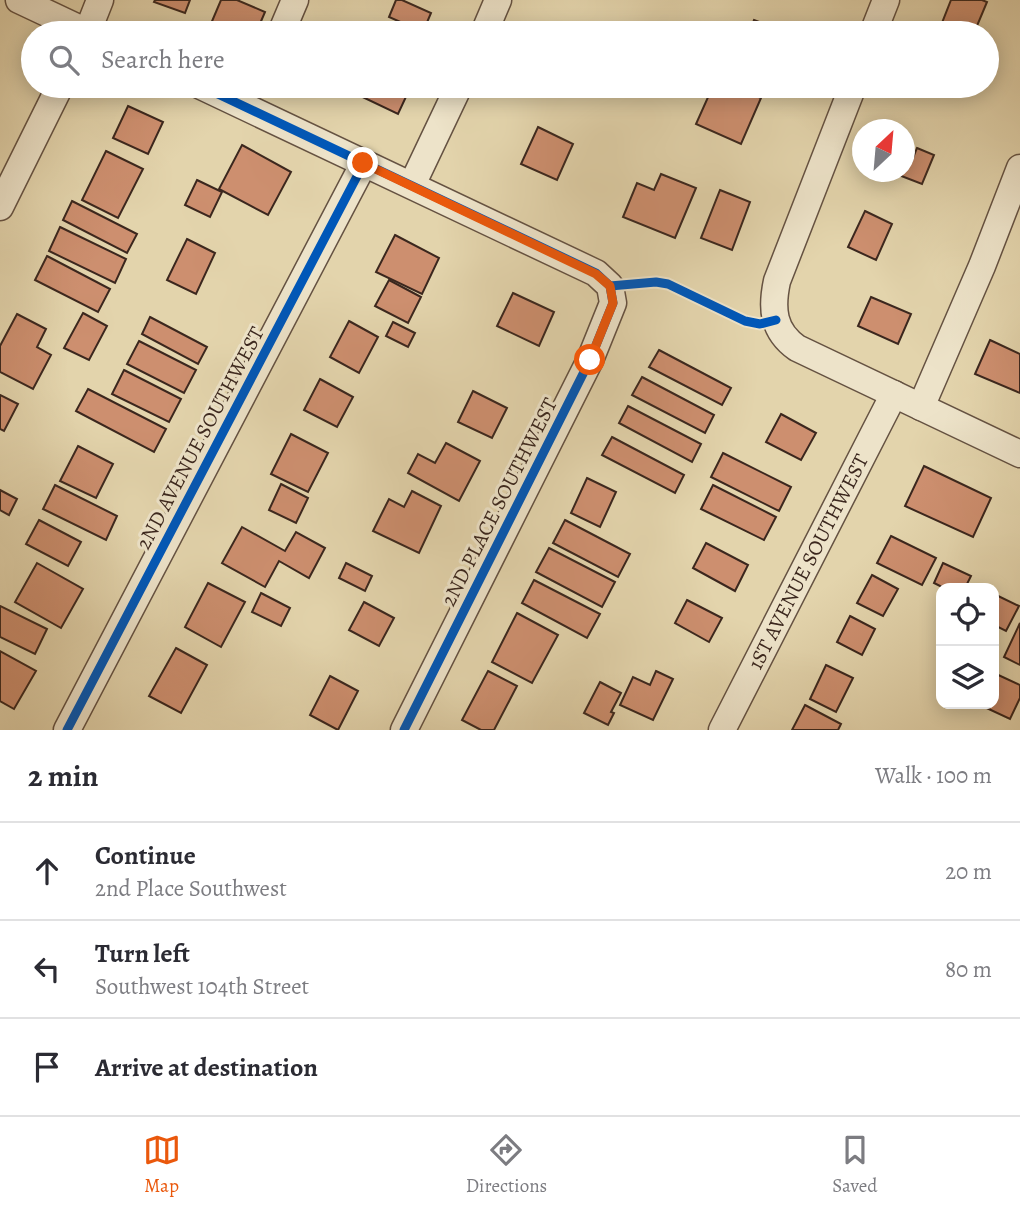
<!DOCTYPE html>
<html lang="en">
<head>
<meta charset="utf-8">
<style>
	:root { --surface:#fff; --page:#f2f2f3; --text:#2b2b33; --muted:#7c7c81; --line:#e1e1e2; --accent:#ea580c }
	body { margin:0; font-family:Alegreya,serif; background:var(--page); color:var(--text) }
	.controls { position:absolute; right:21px; bottom:21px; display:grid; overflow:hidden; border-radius:14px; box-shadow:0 4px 18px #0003 }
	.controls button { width:63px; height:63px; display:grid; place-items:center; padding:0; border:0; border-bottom:2px solid var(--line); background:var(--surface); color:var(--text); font:35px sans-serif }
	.compass { position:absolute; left:852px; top:119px; width:63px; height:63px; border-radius:50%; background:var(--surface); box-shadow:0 4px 18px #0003; rotate:26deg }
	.stop { position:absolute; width:21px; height:21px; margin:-16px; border:5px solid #ea580c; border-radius:50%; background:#fff }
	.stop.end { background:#ea580c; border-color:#fff; box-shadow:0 2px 7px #0008 }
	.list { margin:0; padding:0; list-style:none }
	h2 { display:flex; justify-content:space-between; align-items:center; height:91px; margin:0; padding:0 28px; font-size:30px }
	h2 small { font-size:23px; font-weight:400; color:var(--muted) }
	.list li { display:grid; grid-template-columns:46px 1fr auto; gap:21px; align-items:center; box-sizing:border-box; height:98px; padding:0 28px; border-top:2px solid var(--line) }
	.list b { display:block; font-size:26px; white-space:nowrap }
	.list p { margin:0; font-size:23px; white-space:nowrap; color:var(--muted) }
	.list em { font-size:23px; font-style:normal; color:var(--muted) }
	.icon { flex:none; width:38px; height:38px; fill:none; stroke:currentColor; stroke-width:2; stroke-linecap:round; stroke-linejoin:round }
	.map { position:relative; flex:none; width:1020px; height:730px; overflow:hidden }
	.search { position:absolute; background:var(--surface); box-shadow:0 4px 18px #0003; left:21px; right:21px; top:21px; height:77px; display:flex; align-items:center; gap:18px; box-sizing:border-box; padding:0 24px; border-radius:38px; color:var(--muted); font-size:26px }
	.sheet { height:385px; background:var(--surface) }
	nav { display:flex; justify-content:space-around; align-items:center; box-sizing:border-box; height:98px; border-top:2px solid var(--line); background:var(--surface); font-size:19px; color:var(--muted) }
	nav a { display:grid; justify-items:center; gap:4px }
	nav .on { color:var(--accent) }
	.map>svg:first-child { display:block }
</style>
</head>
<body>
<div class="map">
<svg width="1020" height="730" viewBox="0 0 1020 730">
	<rect width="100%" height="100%" fill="#e3d4ac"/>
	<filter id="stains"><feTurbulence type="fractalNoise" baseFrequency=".00286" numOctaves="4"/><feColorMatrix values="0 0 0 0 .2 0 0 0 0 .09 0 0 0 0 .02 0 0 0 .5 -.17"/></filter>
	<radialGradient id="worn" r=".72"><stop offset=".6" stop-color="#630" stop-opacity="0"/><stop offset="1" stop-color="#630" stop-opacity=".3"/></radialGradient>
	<g fill="#cd8f6f" stroke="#3b271e" stroke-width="2">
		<path d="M155 0H190L185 13 154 2Z"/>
		<path d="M221 0H237L265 12 256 33H207Z"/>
		<path d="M396 0H402L431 13 423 32 389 17Z"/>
		<path d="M951 0H982L987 2 974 33H954L940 28Z"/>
		<path d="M754 20 783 31 782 33H749Z"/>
		<path d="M353 86H411L398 114 350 91Z"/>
		<path d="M713 86H733L761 98 741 144 696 124Z"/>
		<path d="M128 106 163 122 148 154 113 138Z"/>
		<path d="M538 127 573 144 557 180 521 164Z"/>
		<path d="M242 145 291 172 268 215 219 189Z"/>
		<path d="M917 148 934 155 922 184 891 172H904V160L911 163Z"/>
		<path d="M106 151 143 169 118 218 82 200Z"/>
		<path d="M661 174 696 188 675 238 623 217 637 183 654 190Z"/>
		<path d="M197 180 222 192 210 217 185 205Z"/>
		<path d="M720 190 750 202 732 250 701 238Z"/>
		<path d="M72 201 137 234 127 253 63 220Z"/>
		<path d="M865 211 892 224 876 260 848 247Z"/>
		<path d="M60 227 126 259 115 283 49 251Z"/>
		<path d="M395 235 439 258 422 294 376 272Z"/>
		<path d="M187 239 215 253 196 294 167 280Z"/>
		<path d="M47 256 110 289 98 312 35 280Z"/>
		<path d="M389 280 421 297 408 323 375 306Z"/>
		<path d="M513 293 554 312 539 346 497 326Z"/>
		<path d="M871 297 911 314 898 344 858 326Z"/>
		<path d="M83 313 107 326 89 360 64 348Z"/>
		<path d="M17 314 46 329 37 347 51 355 33 389 0 372V346Z"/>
		<path d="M150 317 207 347 198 364 142 334Z"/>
		<path d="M349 321 378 337 359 373 330 357Z"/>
		<path d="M393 322 415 333 408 347 386 336Z"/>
		<path d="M990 340 1020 354V393L975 374Z"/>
		<path d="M139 341 196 370 184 393 127 364Z"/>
		<path d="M659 350 731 388 722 405 649 367Z"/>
		<path d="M124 370 181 399 169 422 112 394Z"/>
		<path d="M642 377 714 415 705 433 632 395Z"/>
		<path d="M320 379 353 397 337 427 304 410Z"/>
		<path d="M88 389 166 429 154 452 76 411Z"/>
		<path d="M473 391 507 408 492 438 458 422Z"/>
		<path d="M0 395 18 404 4 431 0 429Z"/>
		<path d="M628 406 701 444 692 462 619 423Z"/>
		<path d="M781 414 816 433 801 460 766 442Z"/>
		<path d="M291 434 328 453 308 492 271 474Z"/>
		<path d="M612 437 684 475 675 493 602 455Z"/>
		<path d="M446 443 480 461 459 501 408 473 418 454 435 463Z"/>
		<path d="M78 446 113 464 96 498 60 481Z"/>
		<path d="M723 453 791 487 779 511 711 477Z"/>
		<path d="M924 466 991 498 973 537 905 506Z"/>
		<path d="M587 478 616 492 600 527 571 513Z"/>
		<path d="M281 484 308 498 296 523 269 510Z"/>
		<path d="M55 485 117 516 106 540 43 509Z"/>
		<path d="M713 485 776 517 764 540 701 509Z"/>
		<path d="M0 490 17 499 9 515 0 510Z"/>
		<path d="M412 491 441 506 419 553 373 531 389 499 404 507Z"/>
		<path d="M39 520 81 542 68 566 26 544Z"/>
		<path d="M565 520 630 554 618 577 553 543Z"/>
		<path d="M242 527 285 551 296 532 325 548 309 578 279 561 265 587 222 563Z"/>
		<path d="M891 536 936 558 922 585 877 563Z"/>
		<path d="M706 543 748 565 735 591 693 568Z"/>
		<path d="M549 548 615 582 602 607 536 572Z"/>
		<path d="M37 563 83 589 61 628 15 602Z"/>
		<path d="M346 563 372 576 365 591 339 578Z"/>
		<path d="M943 563 971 576 965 588H944L934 583Z"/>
		<path d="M872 575 898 589 883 616 857 603Z"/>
		<path d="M534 580 600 614 587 638 522 603Z"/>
		<path d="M208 583 245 602 221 647 185 627Z"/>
		<path d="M261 593 290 608 281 626 252 612Z"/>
		<path d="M994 594 1019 606 1006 631 994 625Z"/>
		<path d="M687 600 722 618 709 642 675 623Z"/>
		<path d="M364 602 394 618 379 646 349 630Z"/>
		<path d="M0 606 47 629 35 654 0 637Z"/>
		<path d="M517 613 558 635 532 683 492 662Z"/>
		<path d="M850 616 875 629 862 655 837 642Z"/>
		<path d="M1020 623V665L1004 657Z"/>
		<path d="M176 648 207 665 181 713 149 696Z"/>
		<path d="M0 651 36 671 14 709 0 701Z"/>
		<path d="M826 665 853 678 836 712 810 699Z"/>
		<path d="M488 671 517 686 494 730H481L462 720Z"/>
		<path d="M656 671 673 679 653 720 620 705 633 677 650 685Z"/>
		<path d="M994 673 1020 685V698L1010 719 978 704H994Z"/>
		<path d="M330 676 358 691 338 730 310 715Z"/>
		<path d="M600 682 621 693 611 712 614 713 608 725 584 713Z"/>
		<path d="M805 705 841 724 838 730H792Z"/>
	</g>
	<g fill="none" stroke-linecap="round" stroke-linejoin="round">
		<defs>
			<g id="minor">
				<path d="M19 0 89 33"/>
				<path d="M87 33 100 0"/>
				<path d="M281 33 295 0"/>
				<path d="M484 33 498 0"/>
				<path d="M873 33 886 0"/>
				<path d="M201 86 596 273 610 286 613 303 590 360 404 730"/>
				<path d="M853 86 777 281C771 309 773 331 797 348L1020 454"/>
				<path d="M412 185 459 86"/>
				<path d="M0 207 60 86"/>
				<path d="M921 407 982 266 1020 168"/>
				<path d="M67 730 364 163"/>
				<path id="s1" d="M722 730 894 394"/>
			</g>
		</defs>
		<use href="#minor" stroke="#655242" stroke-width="29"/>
		<use href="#minor" stroke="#ede3c9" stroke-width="26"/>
		<defs>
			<g id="cycleway">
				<path d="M201 86 596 273 610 286"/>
				<path d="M610 286 656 282 668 284 745 321 760 324 776 320"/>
				<path d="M67 730 364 163"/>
				<path d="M404 730 590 360 613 303 610 286"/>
			</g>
		</defs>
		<use href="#cycleway" stroke="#ede3c9" stroke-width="13"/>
		<use href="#cycleway" stroke="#0057b8" stroke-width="9"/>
	</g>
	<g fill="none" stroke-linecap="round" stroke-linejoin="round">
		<path stroke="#ea580c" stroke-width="9" d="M363 163 596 274 610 286 613 303 590 360"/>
	</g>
	<g text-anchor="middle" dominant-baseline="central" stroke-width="6" stroke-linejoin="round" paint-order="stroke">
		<g font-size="21" fill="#3b271e" stroke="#ede3c9">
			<text transform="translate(200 438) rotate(-62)">2ND AVENUE SOUTHWEST</text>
			<text transform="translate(499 502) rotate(-63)">2ND PLACE SOUTHWEST</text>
			<text stroke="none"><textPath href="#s1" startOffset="189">1ST AVENUE SOUTHWEST</textPath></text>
		</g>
	</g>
	<rect width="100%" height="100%" filter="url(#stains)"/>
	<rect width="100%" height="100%" fill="url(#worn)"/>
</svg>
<div class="controls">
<button><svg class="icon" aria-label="locate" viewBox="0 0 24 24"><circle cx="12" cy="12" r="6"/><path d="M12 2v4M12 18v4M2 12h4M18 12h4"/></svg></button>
<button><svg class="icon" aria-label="layers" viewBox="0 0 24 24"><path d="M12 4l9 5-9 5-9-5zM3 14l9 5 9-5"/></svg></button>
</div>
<svg class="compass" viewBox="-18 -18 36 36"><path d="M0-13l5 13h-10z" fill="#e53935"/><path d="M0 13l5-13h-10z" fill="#7c7c81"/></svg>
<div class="stop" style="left:590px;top:360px"></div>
<div class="stop end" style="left:363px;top:163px"></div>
<div class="search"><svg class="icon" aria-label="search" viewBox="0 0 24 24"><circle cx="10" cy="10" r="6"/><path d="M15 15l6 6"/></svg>Search here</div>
</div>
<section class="sheet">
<h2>2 min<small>Walk · 100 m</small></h2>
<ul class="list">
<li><svg class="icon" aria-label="ahead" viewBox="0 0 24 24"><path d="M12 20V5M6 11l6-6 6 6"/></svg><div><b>Continue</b><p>2nd Place Southwest</p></div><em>20 m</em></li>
<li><svg class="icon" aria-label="left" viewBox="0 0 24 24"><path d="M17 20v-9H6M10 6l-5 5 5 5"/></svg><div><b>Turn left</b><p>Southwest 104th Street</p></div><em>80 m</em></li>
<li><svg class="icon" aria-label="arrive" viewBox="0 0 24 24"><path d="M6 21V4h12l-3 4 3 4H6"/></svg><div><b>Arrive at destination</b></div></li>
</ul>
</section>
<nav>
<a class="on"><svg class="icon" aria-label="map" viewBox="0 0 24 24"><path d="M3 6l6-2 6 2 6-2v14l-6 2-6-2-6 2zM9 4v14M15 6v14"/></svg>Map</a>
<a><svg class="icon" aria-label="directions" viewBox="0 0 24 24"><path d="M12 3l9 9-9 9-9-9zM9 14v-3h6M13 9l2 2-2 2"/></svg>Directions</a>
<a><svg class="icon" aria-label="saved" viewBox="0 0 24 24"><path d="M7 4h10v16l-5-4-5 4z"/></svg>Saved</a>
</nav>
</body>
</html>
